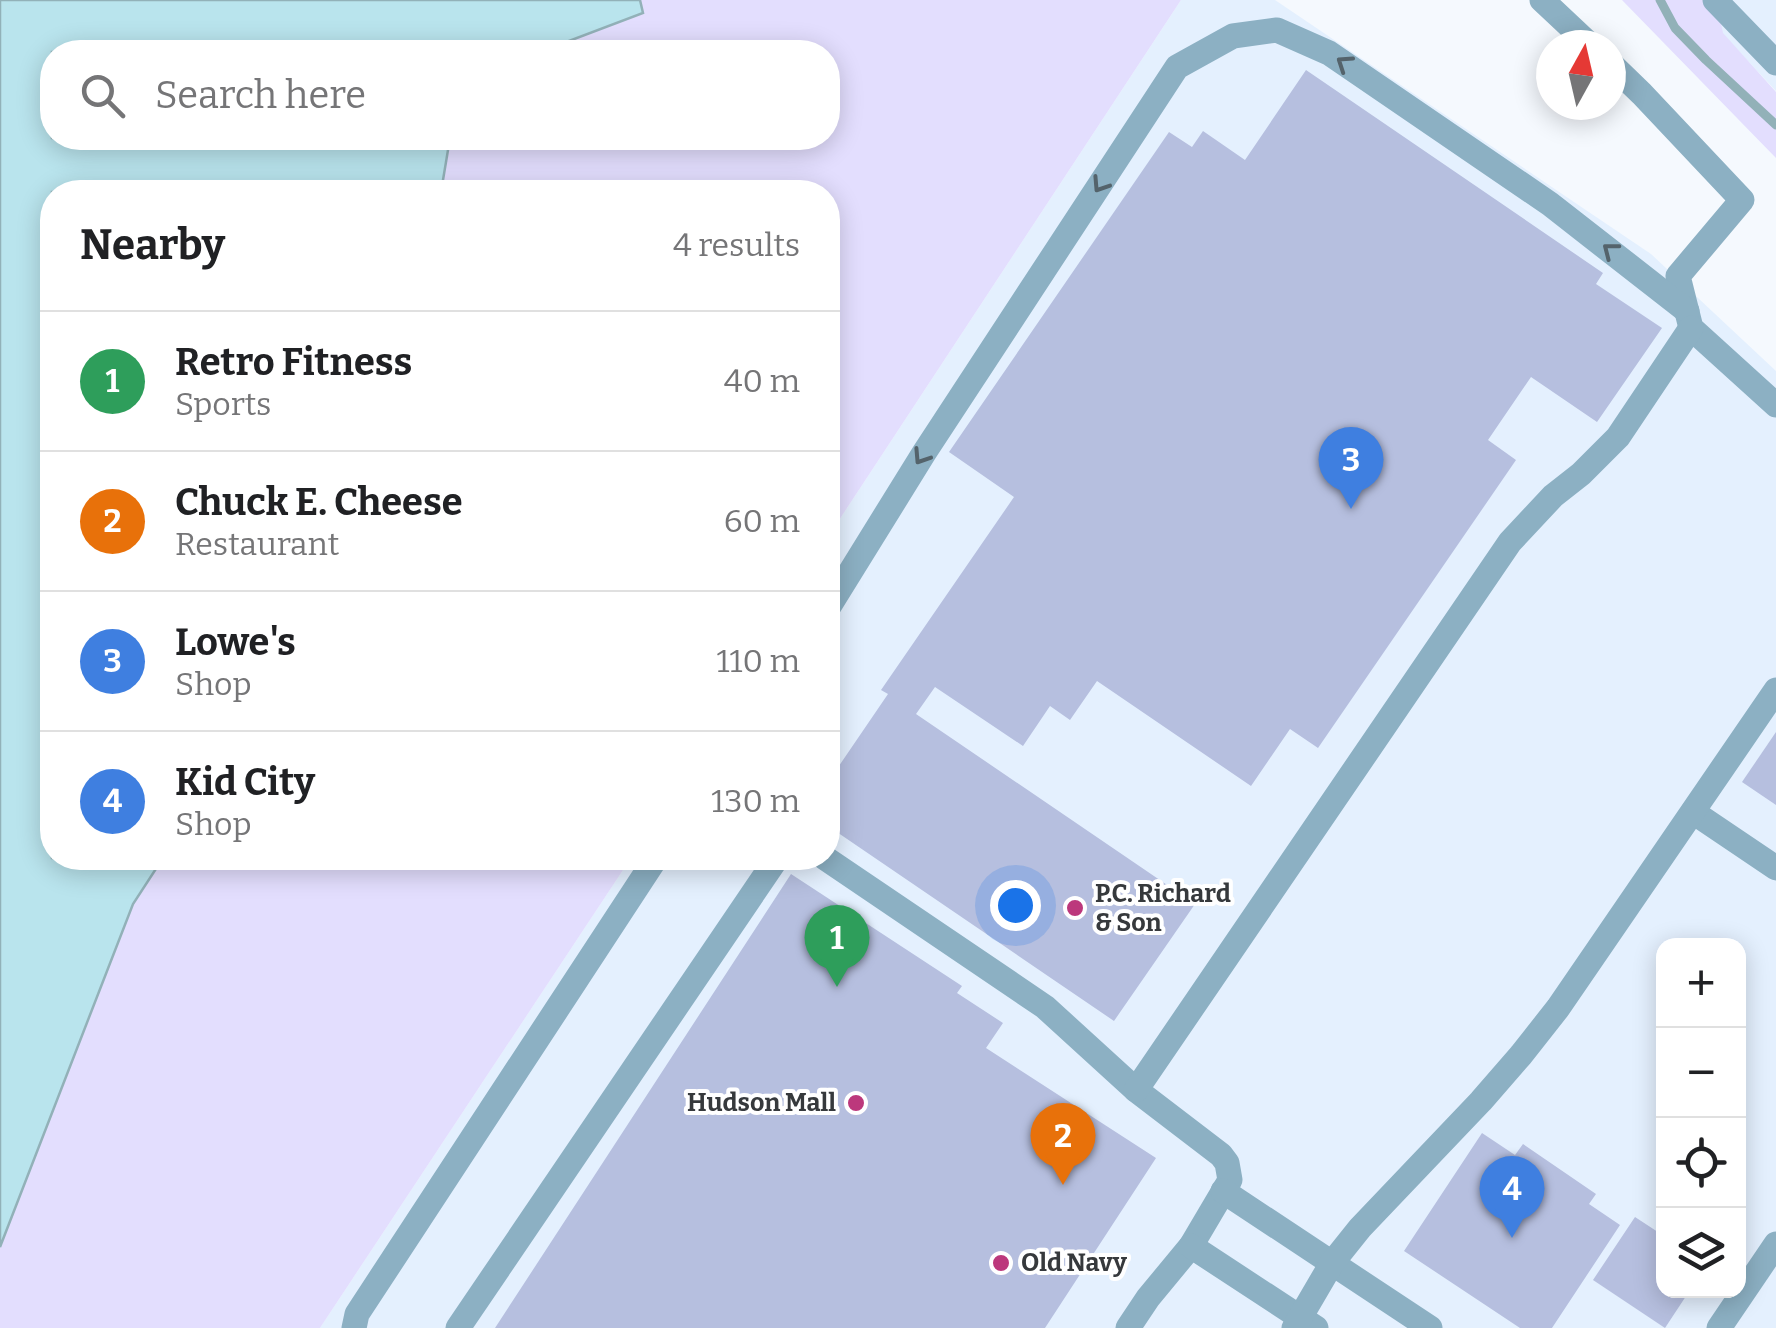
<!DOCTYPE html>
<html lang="en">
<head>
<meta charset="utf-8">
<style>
	:root { --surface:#fff; --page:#f6f6f6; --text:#202124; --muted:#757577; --line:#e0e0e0; --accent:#0f766e }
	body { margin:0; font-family:Bitter,serif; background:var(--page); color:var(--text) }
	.controls { position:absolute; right:30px; bottom:30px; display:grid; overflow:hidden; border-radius:20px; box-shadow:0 5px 25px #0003 }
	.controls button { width:90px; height:90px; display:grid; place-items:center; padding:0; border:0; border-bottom:2px solid var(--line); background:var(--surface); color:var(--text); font:50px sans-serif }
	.compass { position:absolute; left:1536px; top:30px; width:90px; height:90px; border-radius:50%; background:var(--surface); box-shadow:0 5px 25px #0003; rotate:8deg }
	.you { position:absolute; left:1015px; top:905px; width:35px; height:35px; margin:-25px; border:8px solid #fff; border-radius:50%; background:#1a73e8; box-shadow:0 0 0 15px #1a73e833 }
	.badge { display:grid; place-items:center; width:65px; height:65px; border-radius:50%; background:var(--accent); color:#fff; font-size:32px; font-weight:700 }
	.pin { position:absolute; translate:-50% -82px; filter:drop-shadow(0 2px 5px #0008) }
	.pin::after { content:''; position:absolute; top:52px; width:35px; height:30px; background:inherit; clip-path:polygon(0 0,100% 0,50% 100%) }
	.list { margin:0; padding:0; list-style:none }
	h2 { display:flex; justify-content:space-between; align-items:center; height:130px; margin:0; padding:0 40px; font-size:42px }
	h2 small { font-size:32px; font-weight:400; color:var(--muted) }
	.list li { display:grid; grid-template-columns:65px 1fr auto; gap:30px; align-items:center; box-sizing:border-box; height:140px; padding:0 40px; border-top:2px solid var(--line) }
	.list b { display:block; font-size:38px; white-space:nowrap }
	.list p { margin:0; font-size:32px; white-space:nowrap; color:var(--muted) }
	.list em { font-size:32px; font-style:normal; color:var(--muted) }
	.icon { flex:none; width:55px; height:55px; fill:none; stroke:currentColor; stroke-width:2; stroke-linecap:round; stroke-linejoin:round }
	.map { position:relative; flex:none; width:1776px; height:1328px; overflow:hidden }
	.search { position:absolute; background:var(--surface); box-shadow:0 5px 25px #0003; left:40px; top:40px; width:800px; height:110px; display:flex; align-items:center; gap:25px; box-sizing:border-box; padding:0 35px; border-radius:40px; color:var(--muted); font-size:38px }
	.panel { position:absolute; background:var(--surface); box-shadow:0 5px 25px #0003; left:40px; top:180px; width:800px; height:690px; border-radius:40px }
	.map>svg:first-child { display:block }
</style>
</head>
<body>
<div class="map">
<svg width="1776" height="1328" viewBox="0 0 1776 1328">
	<rect width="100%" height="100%" fill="#f5f9fe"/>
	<g fill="#e4f0fe" fill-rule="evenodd">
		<path d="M1181 0H1275L1651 254 1776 371V1328H320L631 858H828V537ZM1664 946H1738V1290H1664Z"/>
		<path d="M1716 0H1776V91L1722 33Z"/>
	</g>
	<g fill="#e3defe">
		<path d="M640 0H1181L828 537V192H441L450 138H828V52H540L642 13Z"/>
		<path d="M1622 0H1716L1723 33 1776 92V158Z"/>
		<path d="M163 858H631L320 1328H0V1247L133 904Z"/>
	</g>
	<path fill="#b9e4ed" stroke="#92b1b8" stroke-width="2.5" d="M0 0H640L643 13 540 52H52V138H450L441 192H52V858H163L133 904 0 1247Z"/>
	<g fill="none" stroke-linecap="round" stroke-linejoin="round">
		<path stroke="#92b1b8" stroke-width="9" d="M1660 0 1675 28 1706 60 1776 125"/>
	</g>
	<g fill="#b6bfdf">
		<path d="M1306 70 1603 273 1596 284 1662 328 1597 422 1531 377 1488 440 1516 460 1318 748 1290 729 1251 786 1097 681 1070 720 1050 706 1023 746 935 687 916 714 1195 904 1114 1021 828 826V782L888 694 881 690 1014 497 949 452 1169 132 1192 147 1203 131 1245 160Z"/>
		<path d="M1776 732V805L1742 782Z"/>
		<path d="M791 874 962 986 957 993 1003 1023 986 1048 1156 1158 1045 1328H495Z"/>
		<path d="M1482 1133 1515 1155 1523 1144 1596 1194 1589 1204 1620 1225 1552 1328H1520L1404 1251Z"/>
		<path d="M1635 1217 1664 1236V1290H1690L1665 1328 1593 1280Z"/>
	</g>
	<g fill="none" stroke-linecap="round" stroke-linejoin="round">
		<g stroke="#8cb0c3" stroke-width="25">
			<path d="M1542 0 1590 45"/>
			<path d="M1715 0 1776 63"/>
			<path d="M1611 64 1642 94 1742 200 1678 276 1691 328 1776 405"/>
			<path d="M828 608 924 453 1177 67 1233 36 1277 30 1329 53 1550 204 1687 311"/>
			<path d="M1693 812 1776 868"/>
			<path d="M825 858 1045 1007 1136 1090 1221 1155 1227 1163 1230 1180 1191 1246 1148 1298 1128 1328"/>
			<path d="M1136 1090 1510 542 1553 496 1581 474 1618 437 1691 328"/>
			<path d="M1223 1191 1430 1328"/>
			<path d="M1191 1246 1316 1328"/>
			<path d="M354 1328 357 1314 656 858"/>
			<path d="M458 1328 777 858"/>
			<path d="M1294 1328 1332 1263 1360 1228 1481 1101 1521 1055 1558 1008 1776 690"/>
			<path d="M1719 1328 1776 1244"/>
		</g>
	</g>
	<defs><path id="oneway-chevron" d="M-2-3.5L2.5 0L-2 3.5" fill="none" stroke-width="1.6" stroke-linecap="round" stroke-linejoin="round" transform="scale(2.5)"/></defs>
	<g stroke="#54636b">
		<use href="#oneway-chevron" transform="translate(1344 63) rotate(-146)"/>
		<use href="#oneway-chevron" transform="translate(1100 185) rotate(123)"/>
		<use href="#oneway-chevron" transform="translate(1610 250) rotate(-142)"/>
		<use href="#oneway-chevron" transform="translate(921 457) rotate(123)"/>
	</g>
	<g fill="#bc387c" stroke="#fff" stroke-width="4">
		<circle cx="1075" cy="908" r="10"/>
		<circle cx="856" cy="1103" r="10"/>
		<circle cx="1001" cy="1263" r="10"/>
	</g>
	<g text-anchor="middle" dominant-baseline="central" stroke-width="8" stroke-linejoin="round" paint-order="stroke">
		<g font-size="25" font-weight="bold" fill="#36393c" stroke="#fff" text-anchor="start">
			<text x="1095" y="894">P.C. Richard<tspan x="1095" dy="29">&amp; Son</tspan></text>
			<text x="836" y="1103" text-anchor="end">Hudson Mall</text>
			<text x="1021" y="1263">Old Navy</text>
		</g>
	</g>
</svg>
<div class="controls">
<button>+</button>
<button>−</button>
<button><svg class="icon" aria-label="locate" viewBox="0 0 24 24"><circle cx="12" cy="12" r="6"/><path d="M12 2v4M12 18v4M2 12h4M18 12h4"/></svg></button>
<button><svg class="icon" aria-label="layers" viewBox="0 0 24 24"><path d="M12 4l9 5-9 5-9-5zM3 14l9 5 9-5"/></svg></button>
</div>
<svg class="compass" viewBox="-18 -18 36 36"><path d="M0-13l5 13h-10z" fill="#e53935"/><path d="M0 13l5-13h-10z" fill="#757577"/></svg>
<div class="you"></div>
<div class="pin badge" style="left:837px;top:987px;background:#2e9e5b">1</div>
<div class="pin badge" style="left:1063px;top:1185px;background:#e8710a">2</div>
<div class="pin badge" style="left:1351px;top:509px;background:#3f7fe0">3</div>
<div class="pin badge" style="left:1512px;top:1238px;background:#3f7fe0">4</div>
<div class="search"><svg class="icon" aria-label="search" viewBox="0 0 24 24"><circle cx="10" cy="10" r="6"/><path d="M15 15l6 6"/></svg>Search here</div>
<section class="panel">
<h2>Nearby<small>4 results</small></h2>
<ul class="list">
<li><span class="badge" style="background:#2e9e5b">1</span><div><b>Retro Fitness</b><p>Sports</p></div><em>40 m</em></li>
<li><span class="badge" style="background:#e8710a">2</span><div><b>Chuck E. Cheese</b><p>Restaurant</p></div><em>60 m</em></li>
<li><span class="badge" style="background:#3f7fe0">3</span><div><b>Lowe's</b><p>Shop</p></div><em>110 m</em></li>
<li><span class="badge" style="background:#3f7fe0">4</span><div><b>Kid City</b><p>Shop</p></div><em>130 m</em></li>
</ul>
</section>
</div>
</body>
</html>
